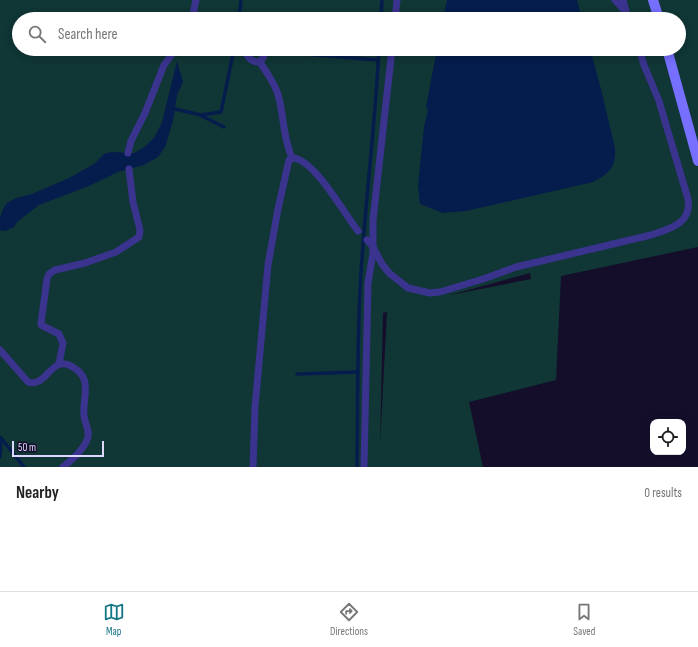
<!DOCTYPE html>
<html lang="en">
<head>
<meta charset="utf-8">
<style>
	:root { --surface:#fff; --page:#f6f6f6; --text:#222; --muted:#767676; --line:#e0e0e0; --accent:#147785 }
	body { margin:0; font-family:"Sofia Sans Condensed",sans-serif; background:var(--page); color:var(--text) }
	.controls { position:absolute; right:12px; bottom:12px; display:grid; overflow:hidden; border-radius:8px; box-shadow:0 2px 10px #0003 }
	.controls button { width:36px; height:36px; display:grid; place-items:center; padding:0; border:0; border-bottom:1px solid var(--line); background:var(--surface); color:var(--text); font:20px sans-serif }
	.scale { position:absolute; left:12px; bottom:10px; width:92px; box-sizing:border-box; padding-left:4px; border:2px solid #ded8ff; border-top:0; font-size:11px; line-height:14px; white-space:nowrap; color:#ded8ff; -webkit-text-stroke:3px #140e2b; paint-order:stroke }
	.list { margin:0; padding:0; list-style:none }
	h2 { display:flex; justify-content:space-between; align-items:center; height:52px; margin:0; padding:0 16px; font-size:17px }
	h2 small { font-size:13px; font-weight:400; color:var(--muted) }
	.icon { flex:none; width:22px; height:22px; fill:none; stroke:currentColor; stroke-width:2; stroke-linecap:round; stroke-linejoin:round }
	.map { position:relative; flex:none; width:698px; height:467px; overflow:hidden }
	.search { position:absolute; background:var(--surface); box-shadow:0 2px 10px #0003; left:12px; right:12px; top:12px; height:44px; display:flex; align-items:center; gap:10px; box-sizing:border-box; padding:0 14px; border-radius:22px; color:var(--muted); font-size:15px }
	.sheet { height:124px; background:var(--surface) }
	nav { display:flex; justify-content:space-around; align-items:center; box-sizing:border-box; height:56px; border-top:1px solid var(--line); background:var(--surface); font-size:11px; color:var(--muted) }
	nav a { display:grid; justify-items:center; gap:2px }
	nav .on { color:var(--accent) }
	.map>svg:first-child { display:block }
</style>
</head>
<body>
<div class="map">
<svg width="698" height="467" viewBox="0 0 698 467">
	<rect width="100%" height="100%" fill="#140e2b"/>
	<path fill="#103636" fill-rule="evenodd" d="M0 0H698V247L561 276 556 380 469 402 483 467H0ZM19 19H679V49H19ZM530 273 531 279 450 295ZM387 312 380 444 383 313Z"/>
	<g fill="#051d4d">
		<path d="M447 0H577L582 19H443Z"/>
		<path d="M437 49H590L601 89 615 148C616 167 610 173 593 182L466 211 443 213 420 204 418 185 424 127 428 110 426 107Z"/>
		<path d="M177 61 183 82 177 95 173 121 165 147 158 157 144 165 118 172 89 186 39 205 17 222 14 227 6 231 0 230V217L3 209 7 203 16 198 32 194 69 178 94 164 104 154 111 152 134 153 143 148 154 138 162 122Z"/>
	</g>
	<g fill="none" stroke-linecap="round" stroke-linejoin="round">
		<g stroke="#051d4d" stroke-width="3.5">
			<path d="M239 19 241 0"/>
			<path d="M381 19 382 0"/>
			<path d="M305 54 378 60"/>
			<path d="M175 109 201 115 221 112 234 49"/>
			<path d="M202 116 224 127"/>
			<path d="M297 374 358 372"/>
			<path d="M1 438 24 467"/>
			<path d="M0 457 1 438"/>
			<path d="M357 467C358 408 357 349 360 291 364 210 375 130 379 49"/>
		</g>
		<g stroke="#3a348f" stroke-width="7">
			<path d="M615 0 624 10"/>
			<path d="M623 0 628 19"/>
			<path d="M192 19 196 0"/>
			<path d="M395 19 397 0"/>
			<path d="M249 49 247 55C251 61 254 62 260 62"/>
			<path d="M260 62C267 74 276 84 279 98 284 118 283 138 292 158"/>
			<path d="M260 62 264 56 263 49"/>
			<path d="M128 153 131 141 145 113 164 65 176 49"/>
			<path d="M367 240 373 247 382 264 389 273 408 288 430 293 440 292 483 279 516 267 651 235C669 229 692 224 688 199L659 101 644 65 639 49"/>
			<path d="M0 350 28 382C46 388 51 357 69 365 95 377 82 396 84 416 85 425 91 432 87 440 83 450 72 460 63 467"/>
			<path d="M59 364 63 343 59 334 41 325V323L47 279 49 274 55 270 85 263 116 252 139 237 140 230 133 202 129 169"/>
			<path d="M253 467 255 407 268 265 278 209 289 160 295 158C318 165 343 212 358 231"/>
			<path d="M364 467 368 283 373 253V220L392 49"/>
		</g>
		<g stroke="#776fff" stroke-width="10">
			<path d="M653 0 659 19"/>
			<path d="M667 49 698 161"/>
		</g>
	</g>
</svg>
<div class="controls">
<button><svg class="icon" aria-label="locate" viewBox="0 0 24 24"><circle cx="12" cy="12" r="6"/><path d="M12 2v4M12 18v4M2 12h4M18 12h4"/></svg></button>
</div>
<div class="scale">50 m</div>
<div class="search"><svg class="icon" aria-label="search" viewBox="0 0 24 24"><circle cx="10" cy="10" r="6"/><path d="M15 15l6 6"/></svg>Search here</div>
</div>
<section class="sheet">
<h2>Nearby<small>0 results</small></h2>
<ul class="list">
</ul>
</section>
<nav>
<a class="on"><svg class="icon" aria-label="map" viewBox="0 0 24 24"><path d="M3 6l6-2 6 2 6-2v14l-6 2-6-2-6 2zM9 4v14M15 6v14"/></svg>Map</a>
<a><svg class="icon" aria-label="directions" viewBox="0 0 24 24"><path d="M12 3l9 9-9 9-9-9zM9 14v-3h6M13 9l2 2-2 2"/></svg>Directions</a>
<a><svg class="icon" aria-label="saved" viewBox="0 0 24 24"><path d="M7 4h10v16l-5-4-5 4z"/></svg>Saved</a>
</nav>
</body>
</html>
